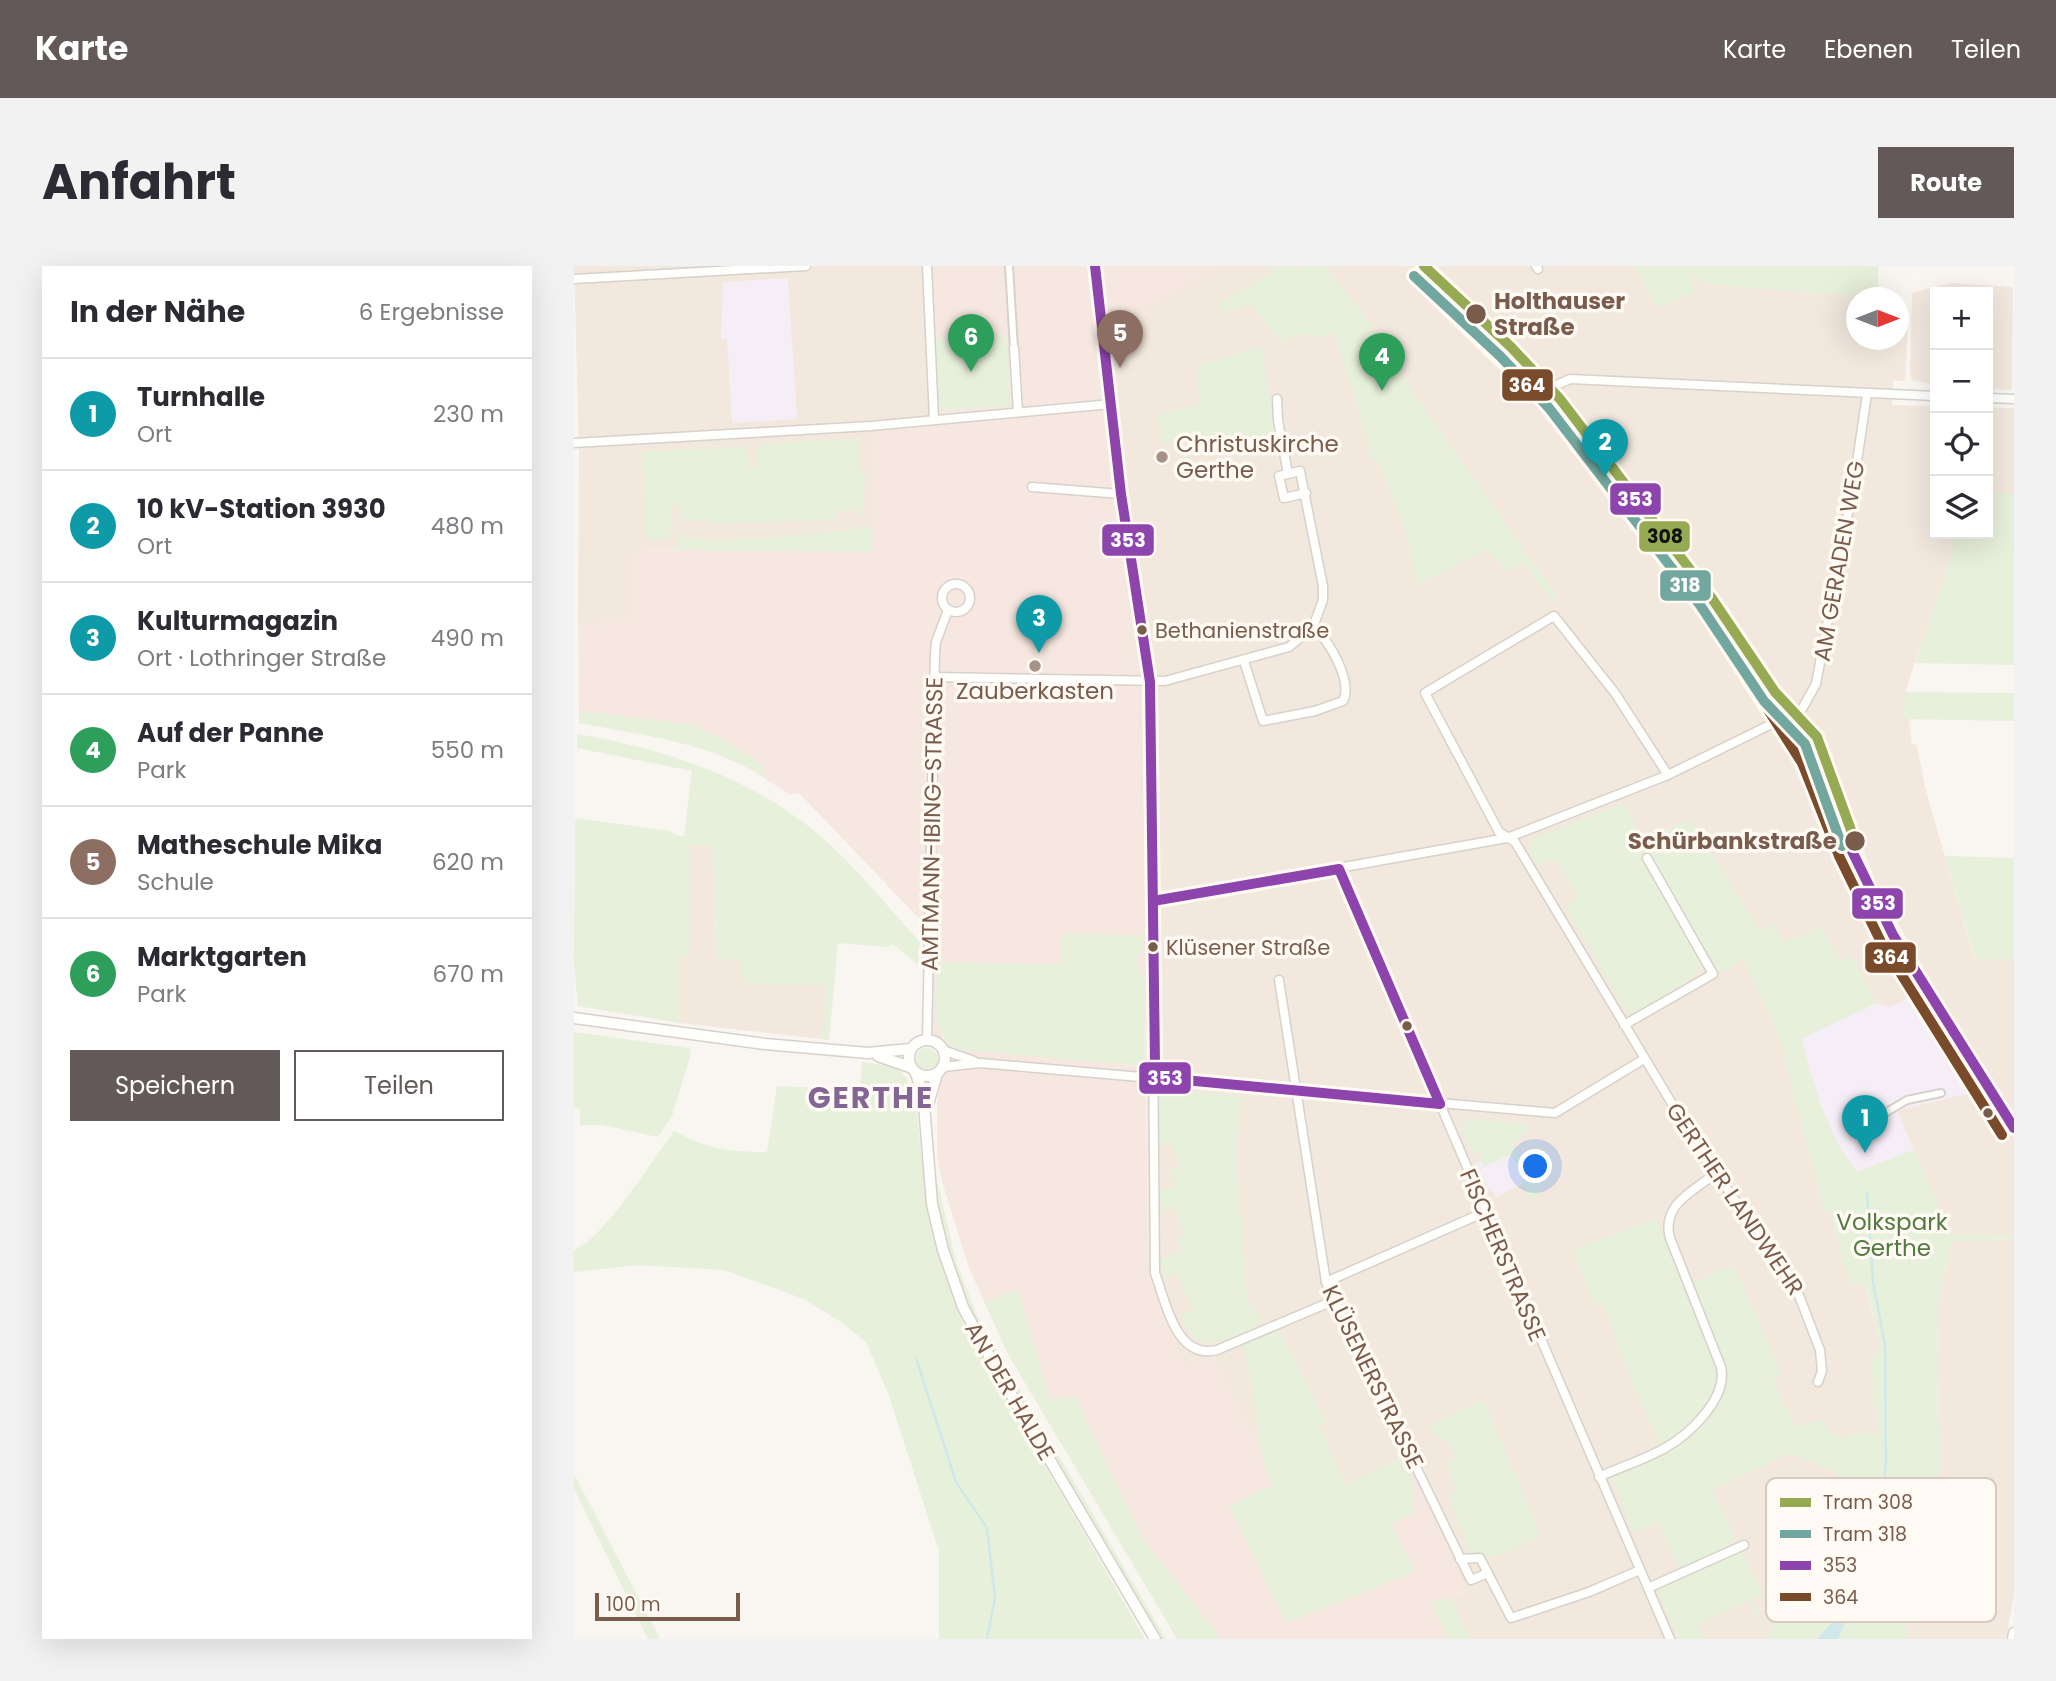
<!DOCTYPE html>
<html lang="de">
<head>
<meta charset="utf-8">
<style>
	:root { --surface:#fff; --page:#f2f2f3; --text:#2b2b33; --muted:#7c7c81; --line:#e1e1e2; --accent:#625958 }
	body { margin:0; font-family:Poppins,sans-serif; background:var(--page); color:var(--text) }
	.controls { position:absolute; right:21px; top:21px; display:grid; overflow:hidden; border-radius:0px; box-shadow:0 7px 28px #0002 }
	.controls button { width:63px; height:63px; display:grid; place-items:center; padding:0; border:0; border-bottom:2px solid var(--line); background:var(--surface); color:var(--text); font:35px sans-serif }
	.compass { position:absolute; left:1272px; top:21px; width:63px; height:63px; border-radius:50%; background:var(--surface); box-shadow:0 7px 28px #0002; rotate:90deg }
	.scale { position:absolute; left:21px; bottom:18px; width:145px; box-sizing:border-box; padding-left:7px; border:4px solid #7a5c4d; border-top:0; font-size:19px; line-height:24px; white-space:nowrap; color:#7a5c4d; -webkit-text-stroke:5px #fffaf3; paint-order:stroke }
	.you { position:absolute; left:962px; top:901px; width:24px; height:24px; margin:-18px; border:5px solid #fff; border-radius:50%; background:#1a73e8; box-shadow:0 0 0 10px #1a73e833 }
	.badge { display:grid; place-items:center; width:46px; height:46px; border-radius:50%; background:var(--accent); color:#fff; font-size:23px; font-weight:700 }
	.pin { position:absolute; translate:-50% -58px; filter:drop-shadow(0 2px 4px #0008) }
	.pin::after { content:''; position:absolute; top:37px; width:24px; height:21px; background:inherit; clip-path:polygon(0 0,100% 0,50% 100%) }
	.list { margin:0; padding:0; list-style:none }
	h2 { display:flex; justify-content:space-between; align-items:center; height:91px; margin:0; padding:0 28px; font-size:30px }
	h2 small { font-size:23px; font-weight:400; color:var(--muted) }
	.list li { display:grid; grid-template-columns:46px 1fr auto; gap:21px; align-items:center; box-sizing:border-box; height:112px; padding:0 28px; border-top:2px solid var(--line) }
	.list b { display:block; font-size:26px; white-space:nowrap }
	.list p { margin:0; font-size:23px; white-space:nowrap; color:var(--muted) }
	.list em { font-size:23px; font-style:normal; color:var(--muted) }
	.actions { display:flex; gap:14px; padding:21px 28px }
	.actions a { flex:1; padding:16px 0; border:2px solid var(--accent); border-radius:0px; text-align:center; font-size:24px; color:var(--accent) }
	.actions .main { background:var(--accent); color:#fff }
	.icon { flex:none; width:38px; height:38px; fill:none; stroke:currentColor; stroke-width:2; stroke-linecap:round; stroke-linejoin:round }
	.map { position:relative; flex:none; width:1440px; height:1373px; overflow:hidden; border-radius:0px }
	header { display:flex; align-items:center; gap:42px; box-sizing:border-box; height:98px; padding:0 35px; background:var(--accent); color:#fff }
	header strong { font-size:33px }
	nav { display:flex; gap:38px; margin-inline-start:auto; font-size:24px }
	.intro { display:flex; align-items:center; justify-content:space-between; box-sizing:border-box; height:168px; padding:0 42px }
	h1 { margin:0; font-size:49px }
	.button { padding:18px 32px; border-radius:0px; background:var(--accent); color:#fff; font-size:24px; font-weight:700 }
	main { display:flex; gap:42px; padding:0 42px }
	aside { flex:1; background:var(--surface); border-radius:0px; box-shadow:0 7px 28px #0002 }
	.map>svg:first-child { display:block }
</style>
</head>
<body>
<header>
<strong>Karte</strong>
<nav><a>Karte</a><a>Ebenen</a><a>Teilen</a></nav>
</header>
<div class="intro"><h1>Anfahrt</h1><a class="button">Route</a></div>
<main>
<aside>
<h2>In der Nähe<small>6 Ergebnisse</small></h2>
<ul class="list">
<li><span class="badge" style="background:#0f9aa8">1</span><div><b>Turnhalle</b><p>Ort</p></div><em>230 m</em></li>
<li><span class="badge" style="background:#0f9aa8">2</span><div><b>10 kV-Station 3930</b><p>Ort</p></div><em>480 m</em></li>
<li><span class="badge" style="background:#0f9aa8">3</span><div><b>Kulturmagazin</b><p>Ort · Lothringer Straße</p></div><em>490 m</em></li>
<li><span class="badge" style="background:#2e9e5b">4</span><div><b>Auf der Panne</b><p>Park</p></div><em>550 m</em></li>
<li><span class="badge" style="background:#8d6e63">5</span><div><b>Matheschule Mika</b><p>Schule</p></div><em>620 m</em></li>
<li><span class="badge" style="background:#2e9e5b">6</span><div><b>Marktgarten</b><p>Park</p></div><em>670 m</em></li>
</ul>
<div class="actions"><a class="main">Speichern</a><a>Teilen</a></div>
</aside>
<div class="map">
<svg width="1440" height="1373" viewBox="0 0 1440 1373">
	<rect width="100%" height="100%" fill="#f9f5f0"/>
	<g fill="#f2e8de" fill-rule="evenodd">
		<path d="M0 0H839L966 124 1145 354 1233 489 1268 578 1330 703 1424 853 1440 871V972L1378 969 1291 1017 1306 1079 1303 1168 1285 1256 1261 1297 1258 1329 1202 1353 1193 1373H896L877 1332 893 1326 889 1319 711 1241 638 1091 611 1102 574 1003 573 806 562 422 545 278 63 284 62 352H29V359L4 358 5 187Z"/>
		<path d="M863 0H1115L1132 19 1326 31V46L1334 52 1331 115 1319 114 1318 139 1358 140 1361 137V268H1379V284L1331 426 1330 453H1335L1338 478 1343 479 1351 521 1400 692 1440 694V848L1398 787 1305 624 1243 463 1217 437 1141 327 1036 186 976 114ZM1282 32H1324V74H1282Z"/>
		<path d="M1377 17 1439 21 1438 124 1414 123V26H1361V118L1339 115 1336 108 1338 27Z"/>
		<path d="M1414 142H1440V228L1414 227Z"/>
		<path d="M138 578 143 694 168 693 169 717 252 719 247 773 106 757 105 690H115L114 579Z"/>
		<path d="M1440 973V1329L1432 1373H1332L1333 1335 1362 1288 1354 1276 1366 1219 1363 1043 1378 975Z"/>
	</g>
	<path fill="#f6e8e1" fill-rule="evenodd" d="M355 0H645L537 59 522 61 562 422 570 613 574 1003 611 1101 638 1091 711 1241 838 1213 893 1325 877 1333 895 1373H647L488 1179 433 1086 395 1002 369 919 363 889V839L366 817 375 793 374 782 364 773 357 770V665L225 527 216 529 189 511 188 499 146 471 117 459 5 445 4 358 28 359 29 352H62L63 284 297 286 302 164 362 158ZM568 669V687L564 688 565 709 569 710 571 797 567 800 378 780 368 771 363 696 487 699Z"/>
	<g fill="#f6eef6">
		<path d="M214 12 223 153 158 157 153 73H147L149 16Z"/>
		<path d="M1343 729 1400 826 1323 845 1340 884 1283 906 1269 888 1247 841 1227 773 1302 737 1315 741Z"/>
		<path d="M893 853 956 859V865L938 876 965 918 962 931 956 934 952 916 922 931 919 925 916 926 903 897 910 894 906 885 898 888 887 862Z"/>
	</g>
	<g fill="#e7f0db">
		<path d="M705 0H722L726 5 732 0H751L789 47 841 129 985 333 979 337 949 297 932 306 913 283 843 320 831 262 802 193 797 194 793 188 797 187 760 65 752 71 723 68 709 78 677 39 648 46 644 37 679 19Z"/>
		<path d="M1061 0H1304V31L1132 19 1118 8 1119 27 1082 42Z"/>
		<path d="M432 68 437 140 371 144 361 140 358 73Z"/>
		<path d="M687 80 704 171 625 181 624 172 586 177 583 148 625 140 623 100Z"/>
		<path d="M284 172 285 205 291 206 288 250H284V243L264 245 262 253 140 258 136 255H110L107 253 106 238H97L96 272 72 274 68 185 173 181 176 203 184 202 183 179Z"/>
		<path d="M1414 227 1440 228V399L1341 397 1379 284V268H1414Z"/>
		<path d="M297 261V286L103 284V269C135 282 256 266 297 261Z"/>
		<path d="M1331 426 1440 427V455L1330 453Z"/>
		<path d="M5 445 117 459 146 471 188 499 189 511C135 476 67 469 5 457Z"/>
		<path d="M3 468C81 481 161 506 226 554 272 587 308 635 346 676L344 699 319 678 314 681 264 677 255 774 247 773 252 719 168 717V693L143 694 138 579H115V690H105L106 757 4 740 0 698 1 552 96 565 101 569 110 570 118 505 3 482Z"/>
		<path d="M1050 537 1068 572 1117 554 1186 665 1199 657 1210 677 1248 662 1266 694 1277 689 1302 737 1227 773C1239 820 1253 866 1282 906L1340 884 1378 969H1440V973L1378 975 1363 1043 1366 1219 1354 1276 1379 1318 1334 1335 1332 1373H1193L1202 1353 1258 1329 1245 1303 1261 1297 1285 1256 1277 1247 1260 1205 1215 1188 1138 1223 1161 1271 1157 1273 1158 1278 1147 1282 1153 1292 1168 1285 1189 1329 1179 1333 1186 1349 1183 1353 1174 1334 1123 1358 1130 1373H1105L1082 1322 1109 1311 1084 1257 1058 1266 1038 1210 1090 1189 1064 1131 1028 1037 1021 1040 998 985 1082 952 1108 1020 1160 999 1207 1107 1199 1114 1221 1161 1248 1154 1255 1166 1266 1172 1287 1167 1303 1168 1297 1095 1306 1079 1292 1019H1276L1255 944 1250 945 1203 765 1169 694 1146 707 1137 693 1127 698 1119 712 1059 748 1052 745 991 640 1004 631 981 592 964 599 954 583 956 574Z"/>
		<path d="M1371 590 1440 592V694L1401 693Z"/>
		<path d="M487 668 568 669 569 687 564 688 565 709H569L571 797 567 800 382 783C353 764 362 726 362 696L487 699Z"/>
		<path d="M0 766 115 782 117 787 98 850 84 871 28 859H6V843L0 842Z"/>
		<circle cx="353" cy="793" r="11"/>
		<path d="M288 796 315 800 326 804 333 813 343 849 352 934 361 976 389 1057 571 1373H365V1285L315 1130 292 1076 270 1058 230 1033 150 1004 65 999 0 1006V984C28 975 81 891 100 865 133 883 155 886 193 886L203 820 286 824Z"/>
		<path d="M593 822 668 831 662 887 673 1033 690 1056C655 1071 625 1097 606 1049L618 1044 603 1007 590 1011 587 994 608 985 603 972 611 969 599 940 587 945 586 926 602 919 596 904 605 900 596 876 585 880V832Z"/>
		<path d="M893 853 956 859V865L938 876 965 918 962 931 956 934 938 888 909 901 906 885 898 888 887 862Z"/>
		<path d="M364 918 382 995 403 1050 592 1373H587L400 1052C381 1009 367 965 361 919Z"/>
		<path d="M444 1024 476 1134 501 1131 568 1272 647 1373H603L433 1086 411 1035Z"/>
		<path d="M705 1063 752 1156 745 1159 772 1219 830 1191 839 1210 840 1246 817 1258 841 1306 712 1357 655 1240 699 1219C678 1175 685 1124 667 1079Z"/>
		<path d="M910 1134 967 1270 912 1294 910 1287H897L874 1230 883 1225 871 1198 882 1192 874 1176 862 1170 854 1160Z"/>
		<path d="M0 1208 86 1373H74L0 1223Z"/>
		<path d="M877 1332 896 1373H874L856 1336Z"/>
	</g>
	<path fill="#d0e8ea" d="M1277 1344 1264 1373H1243L1267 1347Z"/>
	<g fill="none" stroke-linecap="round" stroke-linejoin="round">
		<g stroke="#d0e8ea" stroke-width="2.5">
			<path d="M342 1092 382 1216 413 1262 421 1332 413 1373"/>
			<path d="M1277 1344 1302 1297 1312 1195 1311 1080 1299 1016 1293 927"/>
		</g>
		<defs>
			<g id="pedestrian">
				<path d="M435 0 440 82"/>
				<path d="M1294 842 1301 853 1333 834 1367 827"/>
			</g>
			<g id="minor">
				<path d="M353 0 360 153"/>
				<path d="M521 0 547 228 576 416 581 1007C592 1037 602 1094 643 1084L761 1034"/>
				<path d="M962 0 964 3"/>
				<path d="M0 13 232 0"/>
				<path d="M440 82 444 146"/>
				<path d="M976 122 996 113 1361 130"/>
				<path d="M1414 132 1440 133"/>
				<path d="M703 133 704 154 714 208"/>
				<path d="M0 177 297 160 537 138"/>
				<path d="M458 221 547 228"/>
				<circle cx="382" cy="332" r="14"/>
				<path d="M670 395 689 455 741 445 769 435C779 416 755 373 739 361"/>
				<path d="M361 411 591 415 715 381 739 361 749 334V320L726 205 705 210 710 232 732 227"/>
				<path d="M1094 509 1041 427 980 350 851 427 925 566 941 576 1130 891 1219 1014 1246 1084 1248 1105 1244 1116"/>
				<path d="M765 603 1096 1373"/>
				<path d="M579 635 933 572 1094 509 1228 443 1242 418 1281 209 1293 128"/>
				<path d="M705 714 752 1016 897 1314 914 1307"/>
				<path d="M1050 759 1139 708 1073 592"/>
				<path d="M353 774 361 388 362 376 374 344"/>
				<path d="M369 784 400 795"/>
				<path d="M369 801 406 797 981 847 1070 793"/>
				<path d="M752 1016 911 946"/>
				<path d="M1025 1211C1046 1201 1070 1194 1091 1182 1116 1168 1154 1132 1147 1101L1096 972C1087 939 1119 925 1141 908"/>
				<path d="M886 1293 906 1292 937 1352 1015 1326 1066 1304"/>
				<path d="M1074 1322 1170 1279"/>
			</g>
			<g id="tertiary">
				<path d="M0 752 191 778 294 787 336 783"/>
				<circle cx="353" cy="792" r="18"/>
				<path d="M304 790 336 801"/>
				<path d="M342 808 349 827 358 938 369 984 389 1041 420 1099 581 1373"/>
				<path d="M354 838 363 808"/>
				<path d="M1439 1373 1440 1367"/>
			</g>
			<path id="secondary" d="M850 0 976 122 1147 345 1240 491 1278 585 1319 669 1440 862"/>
		</defs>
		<use href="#pedestrian" stroke="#d7d1cb" stroke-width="10"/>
		<use href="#minor" stroke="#d7d1cb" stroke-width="11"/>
		<use href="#tertiary" stroke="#d7d1cb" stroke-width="13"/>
		<use href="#secondary" stroke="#d9d2cb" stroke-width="14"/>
		<use href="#pedestrian" stroke="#fefefd" stroke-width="6"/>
		<use href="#minor" stroke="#fefefd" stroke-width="8"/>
		<use href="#tertiary" stroke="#fefefd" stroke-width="10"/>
		<use href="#secondary" stroke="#fefefd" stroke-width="10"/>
		<defs>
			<g id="bus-1">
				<path d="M521 0 547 228 576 416 581 798 578 811 866 838"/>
				<path d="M850 0 976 122 1147 345 1240 491 1278 585 1319 669 1440 862"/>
				<path d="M579 635 765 603 866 838"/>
			</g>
			<path id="bus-2" d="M840 10 966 131 1136 353 1228 497 1265 590 1307 676 1428 869"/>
		</defs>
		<use href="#bus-1" stroke="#fffaf3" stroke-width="16"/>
		<use href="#bus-2" stroke="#fffaf3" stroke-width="16"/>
		<use href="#bus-1" stroke="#8e44ad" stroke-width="10"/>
		<use href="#bus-2" stroke="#7a4b2a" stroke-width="10"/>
		<defs>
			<path id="tram-1" d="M850 0 937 81 986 133 1137 331 1201 426 1243 471 1281 575"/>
			<path id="tram-2" d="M840 10 927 91 975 142 1126 339 1190 435 1231 478 1268 580"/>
		</defs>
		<use href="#tram-1" stroke="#fffaf3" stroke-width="16"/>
		<use href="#tram-2" stroke="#fffaf3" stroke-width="16"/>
		<use href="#tram-1" stroke="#95aa53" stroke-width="10"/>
		<use href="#tram-2" stroke="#72a7a0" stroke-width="10"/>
	</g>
	<g fill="#7a5c4d" stroke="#fffaf3" stroke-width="2.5">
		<circle cx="902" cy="48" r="11"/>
		<circle cx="568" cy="364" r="6"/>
		<circle cx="1281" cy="575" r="11"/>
		<circle cx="579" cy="681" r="6"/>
		<circle cx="833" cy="760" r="6"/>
		<circle cx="1414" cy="847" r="6"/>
	</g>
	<g fill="#a69286" stroke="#fffaf3" stroke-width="2.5">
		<circle cx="588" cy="191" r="7"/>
		<circle cx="461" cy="400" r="7"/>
	</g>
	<g text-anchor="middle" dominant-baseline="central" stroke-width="7" stroke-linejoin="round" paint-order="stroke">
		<g font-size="21" fill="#7a5c4d" stroke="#fffaf3" text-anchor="start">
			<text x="581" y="364">Bethanienstraße</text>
			<text x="592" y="681">Klüsener Straße</text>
		</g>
		<g font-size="23" font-weight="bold" fill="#7a5c4d" stroke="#fffaf3" text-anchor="start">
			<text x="920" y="35">Holthauser<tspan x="920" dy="26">Straße</tspan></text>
			<text x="1263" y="575" text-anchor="end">Schürbankstraße</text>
		</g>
		<g font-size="23" fill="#7a5c4d" stroke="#fffaf3" text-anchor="start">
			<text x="602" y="178">Christuskirche<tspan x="602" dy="26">Gerthe</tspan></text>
			<text x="461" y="425" text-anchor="middle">Zauberkasten</text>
		</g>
		<g font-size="23" fill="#7a5c4d" stroke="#fffaf3">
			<text transform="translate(1265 295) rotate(-80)">AM GERADEN WEG</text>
			<text transform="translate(358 558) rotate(-89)">AMTMANN-IBING-STRASSE</text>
			<text transform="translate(1161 933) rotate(56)">GERTHER LANDWEHR</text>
			<text transform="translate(929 989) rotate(67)">FISCHERSTRASSE</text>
			<text transform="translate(799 1111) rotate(64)">KLÜSENERSTRASSE</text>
			<text transform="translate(436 1125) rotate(60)">AN DER HALDE</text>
		</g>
		<g font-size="23" fill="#537a41" stroke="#fffaf3">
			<text x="1318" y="956">Volkspark<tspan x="1318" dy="26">Gerthe</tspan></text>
		</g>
		<g font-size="30" font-weight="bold" letter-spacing="2" fill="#846695" stroke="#fffaf3">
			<text x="297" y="831">GERTHE</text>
		</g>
	</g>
	<rect x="1192" y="1212" width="230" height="144" rx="10" fill="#fffaf3" stroke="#d7cbc1" stroke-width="2"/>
	<rect x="1206" y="1232" width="31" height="9" fill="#95aa53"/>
	<rect x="1206" y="1264" width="31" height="8" fill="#72a7a0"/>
	<rect x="1206" y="1295" width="31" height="9" fill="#8e44ad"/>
	<rect x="1206" y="1327" width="31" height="8" fill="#7a4b2a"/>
	<g font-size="19" fill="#7a5c4d">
		<text x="1249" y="1243">Tram 308</text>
		<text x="1249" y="1275">Tram 318</text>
		<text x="1249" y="1306">353</text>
		<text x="1249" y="1338">364</text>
	</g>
	<g stroke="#fffaf3" stroke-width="2.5">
		<rect x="927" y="102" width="53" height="34" rx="7" fill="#7a4b2a"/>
		<rect x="1035" y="216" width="53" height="34" rx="7" fill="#8e44ad"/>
		<rect x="1064" y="254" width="53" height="33" rx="7" fill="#95aa53"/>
		<rect x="527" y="257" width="54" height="34" rx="7" fill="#8e44ad"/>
		<rect x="1085" y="303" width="53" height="33" rx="7" fill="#72a7a0"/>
		<rect x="1277" y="621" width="53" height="33" rx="7" fill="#8e44ad"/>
		<rect x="1290" y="675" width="53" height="33" rx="7" fill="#7a4b2a"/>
		<rect x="564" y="795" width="54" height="34" rx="7" fill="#8e44ad"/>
	</g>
	<g font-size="19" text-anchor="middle" font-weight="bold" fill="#fff">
		<text x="953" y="126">364</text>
		<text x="1061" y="240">353</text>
		<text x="554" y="281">353</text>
		<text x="1111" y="326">318</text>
		<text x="1304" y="644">353</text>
		<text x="1317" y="698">364</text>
		<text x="591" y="819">353</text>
	</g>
	<g font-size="19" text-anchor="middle" font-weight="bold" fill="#111">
		<text x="1091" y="277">308</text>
	</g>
</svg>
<div class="controls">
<button>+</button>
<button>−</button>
<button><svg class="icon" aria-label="locate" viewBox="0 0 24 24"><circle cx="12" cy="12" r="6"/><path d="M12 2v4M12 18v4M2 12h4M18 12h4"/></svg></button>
<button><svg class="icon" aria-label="layers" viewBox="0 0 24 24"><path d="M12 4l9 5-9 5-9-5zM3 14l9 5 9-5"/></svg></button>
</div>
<svg class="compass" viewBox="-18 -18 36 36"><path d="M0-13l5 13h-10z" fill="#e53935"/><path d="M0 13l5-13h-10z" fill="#7c7c81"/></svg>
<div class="scale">100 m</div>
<div class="you"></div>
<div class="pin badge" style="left:1291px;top:887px;background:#0f9aa8">1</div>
<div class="pin badge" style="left:1031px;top:211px;background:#0f9aa8">2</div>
<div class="pin badge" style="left:465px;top:387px;background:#0f9aa8">3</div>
<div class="pin badge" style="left:808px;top:125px;background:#2e9e5b">4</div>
<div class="pin badge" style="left:546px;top:102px;background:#8d6e63">5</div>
<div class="pin badge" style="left:397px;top:106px;background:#2e9e5b">6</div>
</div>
</main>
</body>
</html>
